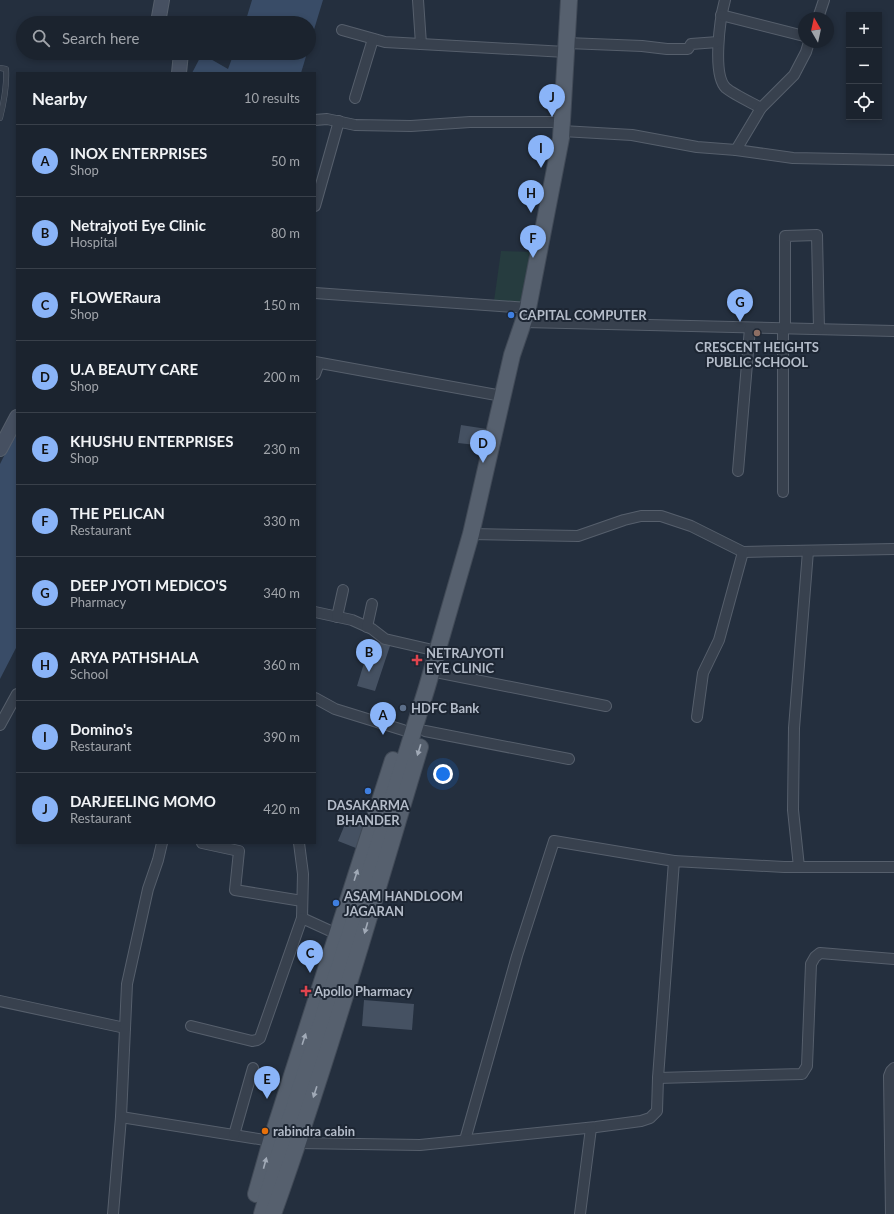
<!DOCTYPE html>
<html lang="en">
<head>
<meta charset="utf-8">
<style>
	:root { --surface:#1b232e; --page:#282f3a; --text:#f1f3f6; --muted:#a0a4aa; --line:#39404a; --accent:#8ab4f8 }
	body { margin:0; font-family:Lato,sans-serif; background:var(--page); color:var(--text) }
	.controls { position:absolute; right:12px; top:12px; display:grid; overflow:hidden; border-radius:0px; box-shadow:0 2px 6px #0003 }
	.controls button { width:36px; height:36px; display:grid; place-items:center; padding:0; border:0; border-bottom:1px solid var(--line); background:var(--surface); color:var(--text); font:20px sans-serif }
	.compass { position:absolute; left:798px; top:12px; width:36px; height:36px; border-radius:50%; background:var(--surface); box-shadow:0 2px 6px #0003; rotate:351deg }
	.you { position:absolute; left:443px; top:774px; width:14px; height:14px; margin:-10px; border:3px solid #fff; border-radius:50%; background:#1a73e8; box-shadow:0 0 0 6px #1a73e833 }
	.badge { display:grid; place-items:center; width:26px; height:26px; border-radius:50%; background:var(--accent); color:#111; font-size:13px; font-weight:700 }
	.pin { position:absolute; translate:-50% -33px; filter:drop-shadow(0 1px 2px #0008) }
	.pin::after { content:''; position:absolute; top:21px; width:14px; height:12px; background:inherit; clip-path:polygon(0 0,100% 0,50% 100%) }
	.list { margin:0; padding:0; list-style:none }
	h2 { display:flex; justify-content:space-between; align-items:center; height:52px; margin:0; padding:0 16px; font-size:17px }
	h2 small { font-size:13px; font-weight:400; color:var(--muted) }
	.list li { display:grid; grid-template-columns:26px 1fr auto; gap:12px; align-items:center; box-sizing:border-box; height:72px; padding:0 16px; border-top:1px solid var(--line) }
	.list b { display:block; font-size:15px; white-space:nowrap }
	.list p { margin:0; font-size:13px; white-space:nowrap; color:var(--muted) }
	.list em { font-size:13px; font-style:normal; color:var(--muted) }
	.icon { flex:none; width:22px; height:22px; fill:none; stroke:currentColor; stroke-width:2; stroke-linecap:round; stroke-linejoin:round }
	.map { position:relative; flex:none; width:894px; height:1214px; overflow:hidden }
	.search { position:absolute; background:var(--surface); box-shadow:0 2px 6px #0003; left:16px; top:16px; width:300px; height:44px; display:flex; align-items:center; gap:10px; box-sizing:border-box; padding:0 14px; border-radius:22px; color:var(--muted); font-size:15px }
	.panel { position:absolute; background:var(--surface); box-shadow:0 2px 6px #0003; left:16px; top:72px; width:300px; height:772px; border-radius:0px }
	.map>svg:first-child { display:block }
</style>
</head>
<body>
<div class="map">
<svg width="894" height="1214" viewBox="0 0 894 1214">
	<rect width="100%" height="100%" fill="#242f3e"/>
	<path fill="#263c3f" d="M501 251 535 252 526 304 494 301Z"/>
	<g fill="#394c67">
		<path d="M252 0H323L309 46V23H245Z"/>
		<path d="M234 53H307L301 73H192L202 54 228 69Z"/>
		<path d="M17 430V646L0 679V464Z"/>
	</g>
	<g fill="#455162">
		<path d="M461 425 487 429 485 446 458 443Z"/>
		<path d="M371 640 390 646 375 691 357 686Z"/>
		<path d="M348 817 370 825 361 850 338 841Z"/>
		<path d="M364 1000 414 1004 412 1030 362 1026Z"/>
	</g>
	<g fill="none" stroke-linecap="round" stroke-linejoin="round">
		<defs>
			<path id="lane" d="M0 68 6 69C7 86 4 102 0 118"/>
			<g id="street">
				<path d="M418 0 421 44"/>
				<path d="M725 0C720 18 712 75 726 88 733 94 752 103 761 108"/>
				<path d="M721 15 804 36"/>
				<path d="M818 18 824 0"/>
				<path d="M342 30 385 42 566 52"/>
				<path d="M567 43 642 46 667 49H688L691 44 718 42"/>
				<path d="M355 98 373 39"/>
				<path d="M315 120 327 119 355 125 411 126 470 122H562"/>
				<path d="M562 131 632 135 697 147 736 150 793 158 894 160"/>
				<path d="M736 150 761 108 794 75 806 52 809 42"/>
				<path d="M315 206 339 121"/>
				<path d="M315 293 528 308"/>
				<path d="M524 322 894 331"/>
				<path d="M783 328V492"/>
				<path d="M785 329V236L817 235 819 329"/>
				<path d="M315 362 502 396"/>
				<path d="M315 374 319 363"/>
				<path d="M738 471 750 328"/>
				<path d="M471 534 578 536 624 520 641 516H661L691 526 743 552 894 549"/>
				<path d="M315 612 352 620 372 629 385 639 437 651"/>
				<path d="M337 617 343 590"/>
				<path d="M367 627 372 604"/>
				<path d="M431 671 606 706"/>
				<path d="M315 698 335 709 403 730"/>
				<path d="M697 717 703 673 719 640 743 552"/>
				<path d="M0 725 17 694"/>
				<path d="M425 731 569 759"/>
				<path d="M202 843 239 851 235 890 302 901"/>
				<path d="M299 843 303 874 302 918"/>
				<path d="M799 867 793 810 794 728 808 551"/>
				<path d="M0 1001 125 1028"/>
				<path d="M191 1026 252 1041 257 1040 260 1038 302 918 337 934"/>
				<path d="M658 1078 802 1074 807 1066 811 964 815 957 820 953 894 959"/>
				<path d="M121 1117 271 1141"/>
				<path d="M234 1135 253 1068"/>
				<path d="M465 1140 517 956 554 841 674 861"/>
				<path d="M298 1143 420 1145 596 1127 641 1121 650 1118 657 1111 658 1078 674 861 784 867H894"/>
				<path d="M113 1214 121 1117 127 984 148 889 158 860 162 843"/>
				<path d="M580 1214 591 1128"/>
				<path d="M891 1214 889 1076 891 1071 894 1068"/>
			</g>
			<g id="secondary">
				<path d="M161 23 159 17 162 0"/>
				<path d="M179 73 181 53"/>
				<path d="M0 449 17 417"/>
			</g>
			<g id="primary">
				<path d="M256 1194 271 1141 393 760"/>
				<path d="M262 1214 282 1145 373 862 427 687 471 534 512 355 528 308 561 138 569 0"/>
				<path d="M273 1214C328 1060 373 903 420 747"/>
			</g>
		</defs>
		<use href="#lane" stroke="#565f6c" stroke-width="6"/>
		<use href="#street" stroke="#565f6c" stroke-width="12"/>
		<use href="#secondary" stroke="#565f6c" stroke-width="16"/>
		<use href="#primary" stroke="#414a57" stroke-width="18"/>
		<use href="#lane" stroke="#38414e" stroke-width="5"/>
		<use href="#street" stroke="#38414e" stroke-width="10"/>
		<use href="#secondary" stroke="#465061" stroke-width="14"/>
		<use href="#primary" stroke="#56606e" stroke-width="16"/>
	</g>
	<defs><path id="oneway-solid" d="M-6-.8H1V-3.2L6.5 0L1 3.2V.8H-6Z"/></defs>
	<g fill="#a1aab7">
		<use href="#oneway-solid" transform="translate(419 750) rotate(107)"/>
		<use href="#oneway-solid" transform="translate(356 875) rotate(-72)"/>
		<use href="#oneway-solid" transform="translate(366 928) rotate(106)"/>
		<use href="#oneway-solid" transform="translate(304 1039) rotate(-72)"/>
		<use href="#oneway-solid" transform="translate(315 1092) rotate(108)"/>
		<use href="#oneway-solid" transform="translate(265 1163) rotate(-75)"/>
	</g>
	<g fill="#3f7fe0" stroke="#1d2633" stroke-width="1.5">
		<circle cx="511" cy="315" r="4"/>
		<circle cx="368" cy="791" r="4"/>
		<circle cx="336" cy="903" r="4"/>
	</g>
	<circle fill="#8d6e63" stroke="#1d2633" stroke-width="1.5" cx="757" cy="333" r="4"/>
	<g fill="#e0444e" stroke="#1d2633" stroke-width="1.5">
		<path d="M415 654h4v4h4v4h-4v4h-4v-4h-4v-4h4z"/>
		<path d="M304 985h4v4h4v4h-4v4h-4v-4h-4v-4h4z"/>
	</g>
	<circle fill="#5c6f8a" stroke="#1d2633" stroke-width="1.5" cx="403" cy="708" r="4"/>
	<circle fill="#e8710a" stroke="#1d2633" stroke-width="1.5" cx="265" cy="1131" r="4"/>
	<g text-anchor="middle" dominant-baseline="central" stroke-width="4" stroke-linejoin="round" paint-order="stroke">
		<g font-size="13" font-weight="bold" fill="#b4bcc9" stroke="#1d2633" text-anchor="start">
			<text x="519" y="315">CAPITAL COMPUTER</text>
			<text x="757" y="347" text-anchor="middle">CRESCENT HEIGHTS<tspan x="757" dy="15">PUBLIC SCHOOL</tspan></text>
			<text x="426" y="653">NETRAJYOTI<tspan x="426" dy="15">EYE CLINIC</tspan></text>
			<text x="411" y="708">HDFC Bank</text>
			<text x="368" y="805" text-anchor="middle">DASAKARMA<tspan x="368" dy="15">BHANDER</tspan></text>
			<text x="344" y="896">ASAM HANDLOOM<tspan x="344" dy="15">JAGARAN</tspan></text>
			<text x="314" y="991">Apollo Pharmacy</text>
			<text x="273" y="1131">rabindra cabin</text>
		</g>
	</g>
</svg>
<div class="controls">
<button>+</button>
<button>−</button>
<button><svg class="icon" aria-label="locate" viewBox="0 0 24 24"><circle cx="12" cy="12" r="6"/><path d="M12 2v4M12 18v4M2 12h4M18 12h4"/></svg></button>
</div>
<svg class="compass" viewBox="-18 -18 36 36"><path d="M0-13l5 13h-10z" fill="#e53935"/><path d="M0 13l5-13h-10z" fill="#a0a4aa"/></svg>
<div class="you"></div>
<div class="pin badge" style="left:383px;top:735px">A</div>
<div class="pin badge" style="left:369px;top:672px">B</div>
<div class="pin badge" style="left:310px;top:973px">C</div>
<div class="pin badge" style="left:483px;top:463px">D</div>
<div class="pin badge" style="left:267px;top:1099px">E</div>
<div class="pin badge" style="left:533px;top:258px">F</div>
<div class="pin badge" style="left:740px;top:322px">G</div>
<div class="pin badge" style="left:531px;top:213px">H</div>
<div class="pin badge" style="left:541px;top:168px">I</div>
<div class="pin badge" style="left:552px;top:117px">J</div>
<div class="search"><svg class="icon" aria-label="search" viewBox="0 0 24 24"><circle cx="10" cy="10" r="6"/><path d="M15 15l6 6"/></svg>Search here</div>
<section class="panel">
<h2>Nearby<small>10 results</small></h2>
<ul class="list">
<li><span class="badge">A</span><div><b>INOX ENTERPRISES</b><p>Shop</p></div><em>50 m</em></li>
<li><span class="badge">B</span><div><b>Netrajyoti Eye Clinic</b><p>Hospital</p></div><em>80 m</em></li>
<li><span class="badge">C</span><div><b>FLOWERaura</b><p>Shop</p></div><em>150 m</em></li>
<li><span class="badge">D</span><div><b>U.A BEAUTY CARE</b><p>Shop</p></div><em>200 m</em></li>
<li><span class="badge">E</span><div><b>KHUSHU ENTERPRISES</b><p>Shop</p></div><em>230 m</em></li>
<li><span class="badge">F</span><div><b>THE PELICAN</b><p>Restaurant</p></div><em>330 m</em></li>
<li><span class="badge">G</span><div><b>DEEP JYOTI MEDICO'S</b><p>Pharmacy</p></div><em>340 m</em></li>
<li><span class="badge">H</span><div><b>ARYA PATHSHALA</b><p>School</p></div><em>360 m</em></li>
<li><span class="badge">I</span><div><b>Domino's</b><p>Restaurant</p></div><em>390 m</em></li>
<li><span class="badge">J</span><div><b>DARJEELING MOMO</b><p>Restaurant</p></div><em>420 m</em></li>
</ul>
</section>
</div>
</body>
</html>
